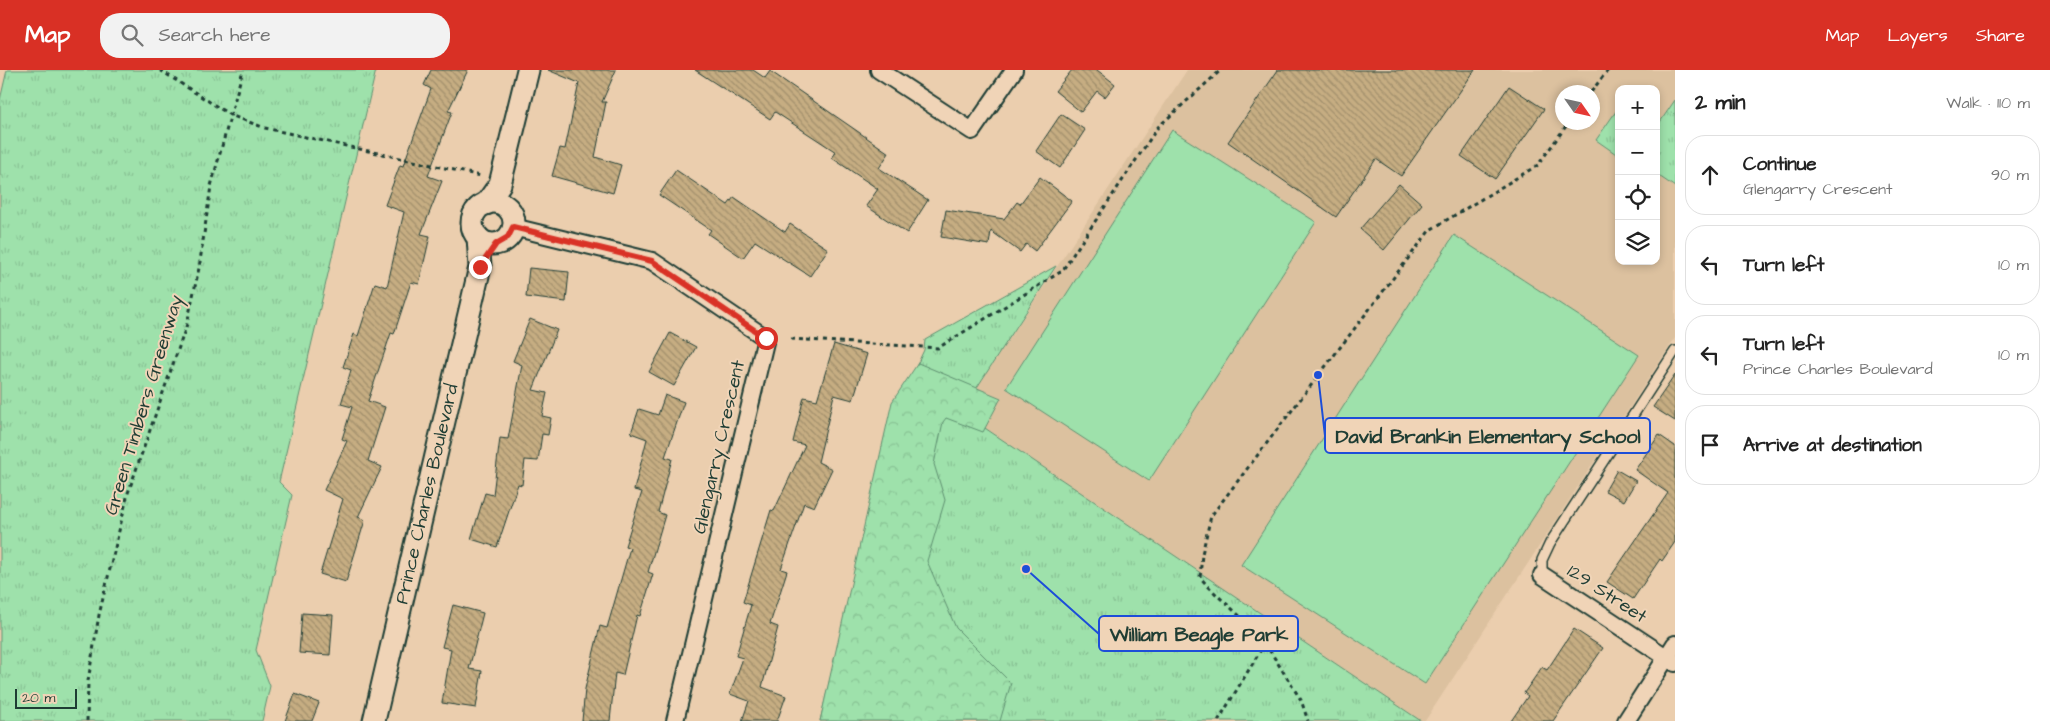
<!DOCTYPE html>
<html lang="en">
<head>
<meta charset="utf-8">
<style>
	:root { --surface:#fff; --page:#f2f2f2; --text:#222; --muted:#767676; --line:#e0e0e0; --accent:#d93025 }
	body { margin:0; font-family:"Architects Daughter",sans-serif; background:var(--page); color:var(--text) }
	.controls { position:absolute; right:15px; top:15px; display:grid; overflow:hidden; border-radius:10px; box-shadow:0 2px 8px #0003 }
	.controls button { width:45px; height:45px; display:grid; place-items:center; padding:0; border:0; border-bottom:1px solid var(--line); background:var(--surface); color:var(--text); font:25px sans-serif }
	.compass { position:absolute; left:1555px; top:15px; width:45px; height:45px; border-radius:50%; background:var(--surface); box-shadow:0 2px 8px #0003; rotate:124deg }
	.scale { position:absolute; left:15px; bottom:12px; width:62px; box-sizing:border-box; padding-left:5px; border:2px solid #1f3d34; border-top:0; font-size:14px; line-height:18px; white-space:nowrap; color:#1f3d34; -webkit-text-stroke:4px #f0d4b7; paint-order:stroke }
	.stop { position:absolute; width:15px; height:15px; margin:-11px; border:4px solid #d93025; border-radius:50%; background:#fff }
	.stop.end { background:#d93025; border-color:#fff; box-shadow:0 1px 5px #0008 }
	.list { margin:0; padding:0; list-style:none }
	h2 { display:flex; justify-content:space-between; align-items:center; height:65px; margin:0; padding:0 20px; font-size:21px }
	h2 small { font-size:16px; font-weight:400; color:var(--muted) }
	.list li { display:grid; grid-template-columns:32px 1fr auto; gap:15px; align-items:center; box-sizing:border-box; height:80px; margin:0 10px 10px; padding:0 10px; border:1px solid var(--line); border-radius:20px }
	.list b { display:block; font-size:19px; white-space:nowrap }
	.list p { margin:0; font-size:16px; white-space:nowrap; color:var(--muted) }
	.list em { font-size:16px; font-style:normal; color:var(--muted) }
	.icon { flex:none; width:28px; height:28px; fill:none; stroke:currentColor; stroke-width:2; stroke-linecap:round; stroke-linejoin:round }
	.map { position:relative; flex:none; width:1675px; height:651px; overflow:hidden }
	header { display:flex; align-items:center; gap:30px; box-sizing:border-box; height:70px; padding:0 25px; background:var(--accent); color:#fff }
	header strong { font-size:24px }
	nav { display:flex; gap:28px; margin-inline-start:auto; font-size:18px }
	.search { width:350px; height:45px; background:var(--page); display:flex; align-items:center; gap:12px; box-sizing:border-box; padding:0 18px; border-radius:20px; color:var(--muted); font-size:19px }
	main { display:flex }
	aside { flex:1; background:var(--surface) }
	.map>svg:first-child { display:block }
</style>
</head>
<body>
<header>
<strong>Map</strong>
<div class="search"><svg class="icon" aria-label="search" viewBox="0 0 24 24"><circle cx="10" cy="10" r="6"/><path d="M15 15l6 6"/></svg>Search here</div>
<nav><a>Map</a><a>Layers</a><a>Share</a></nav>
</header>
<main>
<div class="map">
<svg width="1675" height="651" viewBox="0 0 1675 651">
	<defs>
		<pattern id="grass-tufts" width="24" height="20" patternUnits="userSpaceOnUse" patternTransform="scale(1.25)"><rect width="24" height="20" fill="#9ee1ab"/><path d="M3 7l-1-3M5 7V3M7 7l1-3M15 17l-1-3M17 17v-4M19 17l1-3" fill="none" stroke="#88c294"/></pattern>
		<pattern id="forest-crowns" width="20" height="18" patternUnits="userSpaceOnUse" patternTransform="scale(1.25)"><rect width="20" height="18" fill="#9ee1ab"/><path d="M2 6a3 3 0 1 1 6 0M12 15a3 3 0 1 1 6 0" fill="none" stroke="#88c294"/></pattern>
		<pattern id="building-back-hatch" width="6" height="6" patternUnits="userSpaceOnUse" patternTransform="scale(1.25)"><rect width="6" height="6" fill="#c6ad82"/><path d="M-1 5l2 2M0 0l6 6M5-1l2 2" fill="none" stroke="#a08e6b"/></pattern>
	</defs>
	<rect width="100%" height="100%" fill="#ebceae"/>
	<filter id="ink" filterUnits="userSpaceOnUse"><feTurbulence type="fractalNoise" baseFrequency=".02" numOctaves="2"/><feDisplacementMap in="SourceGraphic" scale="10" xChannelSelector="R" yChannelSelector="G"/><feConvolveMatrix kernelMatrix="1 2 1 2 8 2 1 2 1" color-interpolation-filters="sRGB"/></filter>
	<g filter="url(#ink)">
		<path fill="#dcc19f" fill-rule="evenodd" d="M1187 0H1675V268L1425 651H1421L961 342ZM1619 19H1656V191H1619ZM1562 22H1592V52H1562Z"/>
		<g fill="url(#grass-tufts)" stroke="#5e8f70">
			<path d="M7 0H376L279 412 292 425 256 580 270 616 262 651H0V30Z"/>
			<path d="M1675 30V117L1656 104V58Z"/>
			<path d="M1619 37V86L1596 70Z"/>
			<path d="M1056 196 961 342 1421 651H820L892 348 924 280 925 270Z"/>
		</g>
		<path fill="url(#forest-crowns)" stroke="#5e8f70" d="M918 293 1001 328 983 362 946 348 943 352 934 394 945 430 927 491 956 558 1011 613 1000 651H820L892 332Z"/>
		<g fill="#9ee1ab" stroke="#5e8f70">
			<path d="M1172 60 1316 152 1149 411 1006 318Z"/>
			<path d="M1454 165 1639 285 1425 614 1241 495Z"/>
		</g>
		<g fill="url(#building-back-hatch)" stroke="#1f3d34">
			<path d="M431 0H468L448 41 452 42 428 106 442 111 421 164 430 166 419 214 411 212 394 264 391 263 368 331 385 337 368 391 382 397 358 447 365 450 346 512 320 504 343 429 324 420 347 371 342 369 352 337 341 334 351 300 343 297 354 264 358 266 375 213 387 217 404 142 385 135 400 95 403 96 431 19 424 15Z"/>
			<path d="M548 0H616L602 32H606L595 87 621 95 613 123 552 106 560 78 565 79 579 13Z"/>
			<path d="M695 0H753L765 8 770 1 889 83 879 98 928 130 907 163 866 136 878 119 832 88 836 82 775 42 770 49Z"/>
			<path d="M1072 0H1097L1115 14 1105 27 1097 21 1081 42 1055 21Z"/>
			<path d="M1278 0H1475L1401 106 1376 89 1336 147 1228 72Z"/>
			<path d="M1509 16 1544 39 1495 109 1461 86Z"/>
			<path d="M1061 44 1085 60 1060 98 1036 81Z"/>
			<path d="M676 100 728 135 734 127 785 162 790 154 828 179 810 206 755 171 743 188 708 164 711 160 659 125Z"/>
			<path d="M1040 107 1072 131 1035 181 1026 174 1020 182 991 161 989 175 941 167 946 140 1004 149 1017 132 1020 134Z"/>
			<path d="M1399 114 1422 134 1384 180 1360 159Z"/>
			<path d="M529 198 569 202 566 232 526 227Z"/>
			<path d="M530 249 557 260 533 320 547 323 542 346 551 348 548 365 542 364 538 391 525 390 522 415 518 414 497 477 471 469 485 423 493 425 500 368 508 369 522 295 513 291Z"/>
			<path d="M670 263 696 277 674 316 649 302Z"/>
			<path d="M834 274 867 284 853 330 834 325 818 392 832 399 814 437 804 433 781 499 787 501 770 554 778 557 762 617 786 626 777 651H742L749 631 730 624 743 588 736 586 751 535 743 532 771 440 774 441 805 375 793 372 804 327 817 330Z"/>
			<path d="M1675 305V351L1653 337Z"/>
			<path d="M665 325 684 332 665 387 672 389 658 442 665 445 648 502 653 504 640 546 637 545 623 605 615 603 610 651H582L585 619 600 556 607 558 630 478 625 476 642 422 634 420 647 369 631 363 639 339 658 345Z"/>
			<path d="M1659 365 1675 376V472L1662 491 1660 489 1633 529 1607 512 1668 423 1635 400Z"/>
			<path d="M1617 400 1636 411 1624 431 1605 421Z"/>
			<path d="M453 535 483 543 469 599 482 601 476 638 442 633 451 579 442 577Z"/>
			<path d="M302 543 333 545 330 585 299 583Z"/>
			<path d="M1574 559 1603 578 1553 651H1511L1528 626 1524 623 1542 597 1547 600Z"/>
			<path d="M295 624 319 633 312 651H285Z"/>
		</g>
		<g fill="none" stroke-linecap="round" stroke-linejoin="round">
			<defs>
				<path id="service" d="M1542 505V490L1550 473 1675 281"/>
				<g id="minor">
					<path d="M879 0 972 61 1014 0"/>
					<path d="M513 157 652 191 766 268 675 651"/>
					<path d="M1542 505 1675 593"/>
					<path d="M1626 651 1675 574"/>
				</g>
				<g id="tertiary">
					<circle cx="493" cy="153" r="21"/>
					<path d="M486 134 500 114 528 0"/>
					<path d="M374 651 480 197 478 167"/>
				</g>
			</defs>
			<use href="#service" stroke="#1f3d34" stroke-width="12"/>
			<use href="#minor" stroke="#1f3d34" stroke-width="20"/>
			<use href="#tertiary" stroke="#1f3d34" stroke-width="25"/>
			<g stroke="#1f3d34" stroke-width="3" stroke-dasharray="4 4" stroke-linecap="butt">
				<path d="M160 0 230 45 265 58 481 106"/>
				<path d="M1591 22 1608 0"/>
				<path d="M791 269 938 278 1062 201 1158 57 1221 0"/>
				<path d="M1265 573 1301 630 1308 651"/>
				<path d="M87 651 88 611 99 545 128 423 187 254 199 198 211 116 243 0"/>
				<path d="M1218 651 1265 573C1246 548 1220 531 1200 507L1202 484 1211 446 1430 160 1538 95 1569 52"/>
			</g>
			<use href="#service" stroke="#f0d4b7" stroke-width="9"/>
			<use href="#minor" stroke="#f0d4b7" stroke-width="16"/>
			<use href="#tertiary" stroke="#f0d4b7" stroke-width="21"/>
		</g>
	</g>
	<g fill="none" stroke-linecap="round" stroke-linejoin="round" filter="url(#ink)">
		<path stroke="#d93025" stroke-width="6" d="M480 197 496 174 508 167 513 157 652 191 766 268"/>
	</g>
	<g text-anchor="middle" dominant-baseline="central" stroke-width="4" stroke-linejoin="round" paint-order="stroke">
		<g font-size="19" fill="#1f3d34" stroke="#f0d4b7">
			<text transform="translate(144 335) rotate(-73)">Green Timbers Greenway</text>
			<text transform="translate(719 377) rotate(-77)">Glengarry Crescent</text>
			<text transform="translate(427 424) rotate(-77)">Prince Charles Boulevard</text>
			<text transform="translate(1607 524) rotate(33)">129 Street</text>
		</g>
	</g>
	<path fill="none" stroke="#1d4ed8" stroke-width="2" d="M1318 305L1325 366M1026 499L1099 564"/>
	<g fill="#1d4ed8" stroke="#f0d4b7" stroke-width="2">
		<circle cx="1318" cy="305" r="5"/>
		<circle cx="1026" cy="499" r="5"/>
	</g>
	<g fill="#f0d4b7" stroke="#1d4ed8" stroke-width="2">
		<rect x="1325" y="348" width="325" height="35" rx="5"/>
		<rect x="1099" y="546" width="199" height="35" rx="5"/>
	</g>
	<g font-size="20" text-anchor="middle" font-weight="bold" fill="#1f3d34">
		<text x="1488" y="373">David Brankin Elementary School</text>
		<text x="1199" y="571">William Beagle Park</text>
	</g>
</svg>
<div class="controls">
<button>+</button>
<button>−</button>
<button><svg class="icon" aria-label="locate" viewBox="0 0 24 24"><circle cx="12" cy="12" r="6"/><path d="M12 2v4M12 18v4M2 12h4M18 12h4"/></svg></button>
<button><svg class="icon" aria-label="layers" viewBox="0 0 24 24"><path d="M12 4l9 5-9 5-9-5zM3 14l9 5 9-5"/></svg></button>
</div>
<svg class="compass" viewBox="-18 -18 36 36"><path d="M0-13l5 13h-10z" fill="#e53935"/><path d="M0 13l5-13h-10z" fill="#767676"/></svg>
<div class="scale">20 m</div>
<div class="stop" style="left:766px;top:268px"></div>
<div class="stop end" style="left:480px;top:197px"></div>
</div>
<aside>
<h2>2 min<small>Walk · 110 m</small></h2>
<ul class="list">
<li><svg class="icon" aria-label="ahead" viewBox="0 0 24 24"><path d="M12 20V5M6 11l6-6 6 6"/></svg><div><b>Continue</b><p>Glengarry Crescent</p></div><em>90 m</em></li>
<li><svg class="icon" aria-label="left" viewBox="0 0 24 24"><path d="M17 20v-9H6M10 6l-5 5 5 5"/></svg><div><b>Turn left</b></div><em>10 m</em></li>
<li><svg class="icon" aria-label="left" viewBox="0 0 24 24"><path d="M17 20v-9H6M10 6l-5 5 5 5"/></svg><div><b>Turn left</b><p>Prince Charles Boulevard</p></div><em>10 m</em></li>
<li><svg class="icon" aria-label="arrive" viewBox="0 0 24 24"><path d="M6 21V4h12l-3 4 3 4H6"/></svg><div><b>Arrive at destination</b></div></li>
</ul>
</aside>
</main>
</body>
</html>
